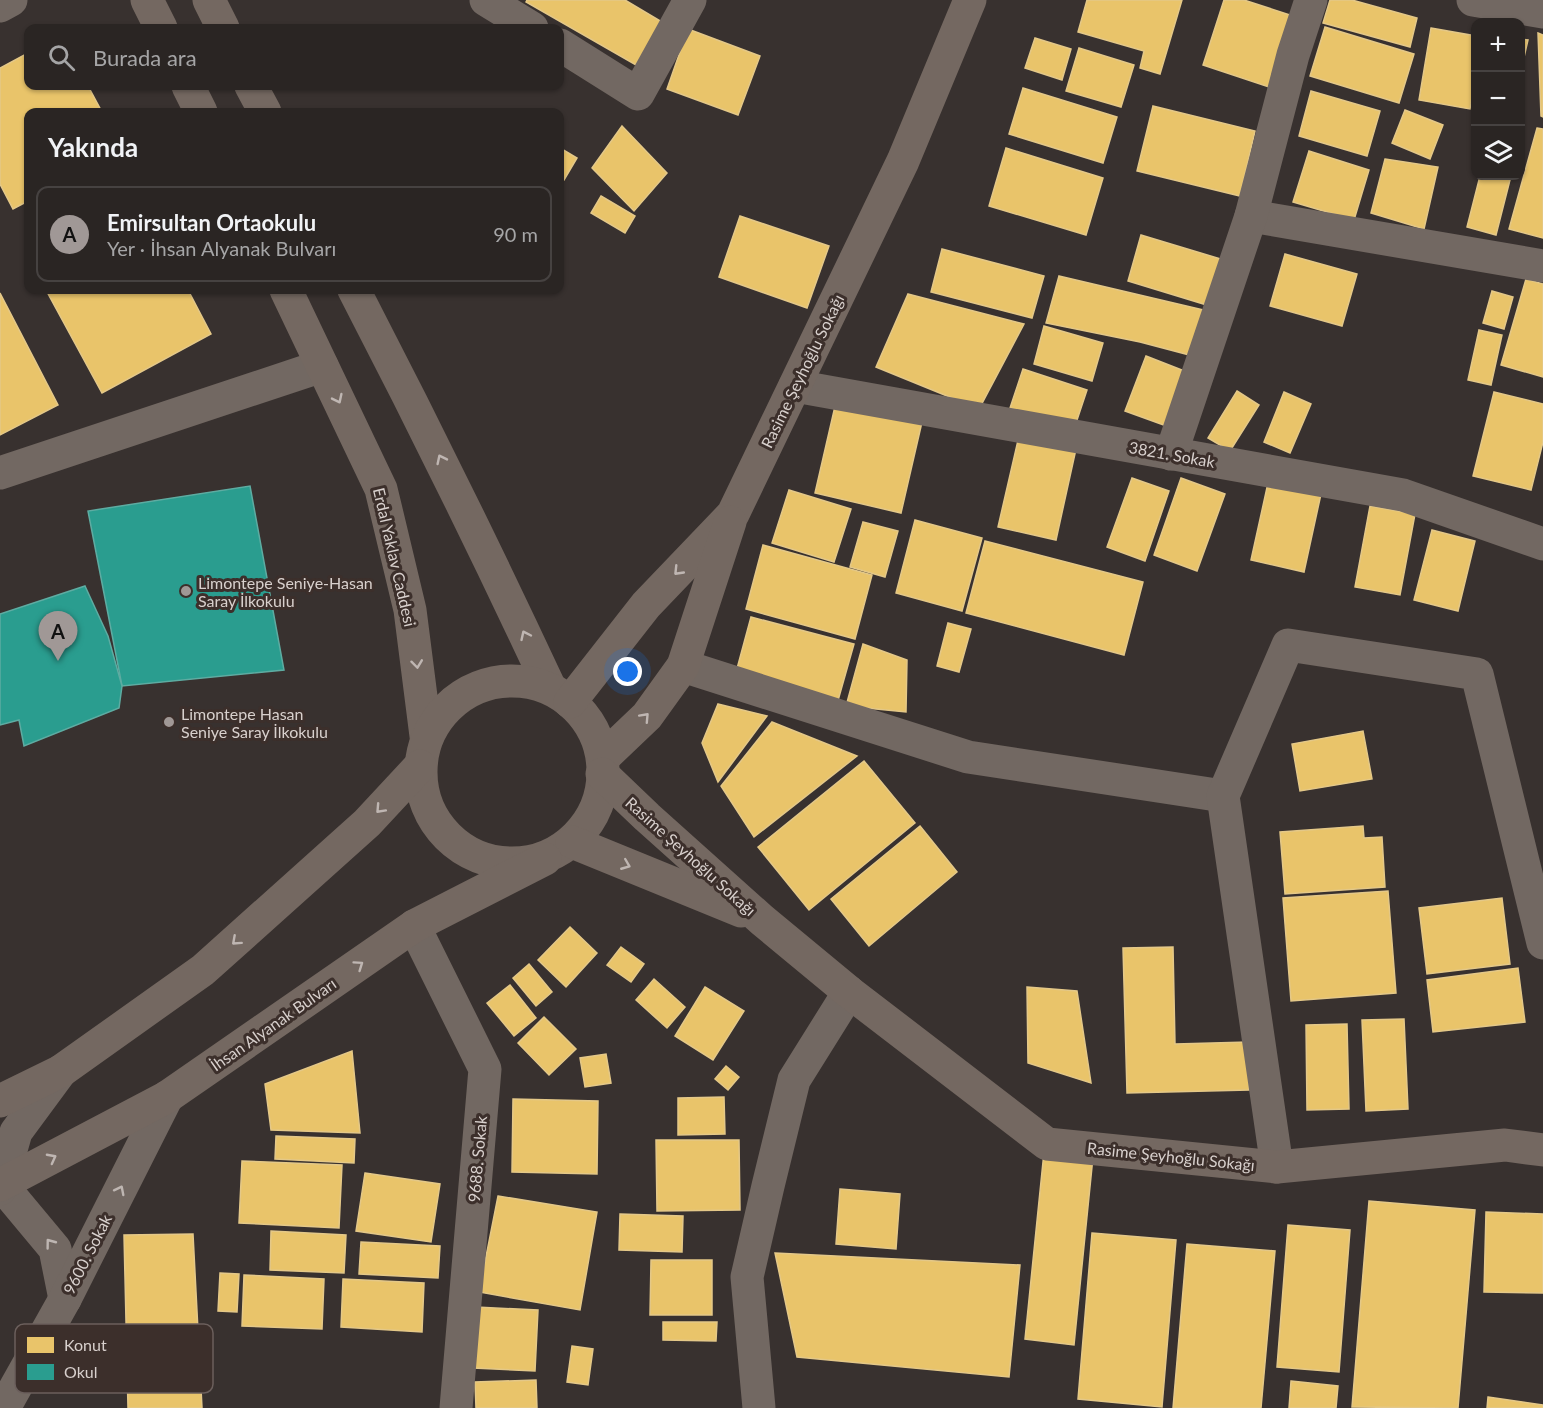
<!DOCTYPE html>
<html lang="tr">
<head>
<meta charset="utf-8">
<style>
	:root { --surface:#2a2523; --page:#363130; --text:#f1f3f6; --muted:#a5a5a6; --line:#464241; --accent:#a09896 }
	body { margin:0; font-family:Lato,sans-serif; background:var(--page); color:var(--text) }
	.controls { position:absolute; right:18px; top:18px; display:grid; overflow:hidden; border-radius:12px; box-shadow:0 2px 4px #0004 }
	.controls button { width:54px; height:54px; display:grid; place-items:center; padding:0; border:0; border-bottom:2px solid var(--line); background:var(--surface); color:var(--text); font:30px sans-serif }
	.you { position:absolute; left:628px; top:672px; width:21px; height:21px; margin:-15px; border:4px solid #fff; border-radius:50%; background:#1a73e8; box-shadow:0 0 0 9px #1a73e833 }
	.badge { display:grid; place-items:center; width:39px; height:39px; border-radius:50%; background:var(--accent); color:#111; font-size:20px; font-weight:700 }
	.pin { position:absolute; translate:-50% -50px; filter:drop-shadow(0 2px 3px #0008) }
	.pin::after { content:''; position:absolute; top:32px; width:21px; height:18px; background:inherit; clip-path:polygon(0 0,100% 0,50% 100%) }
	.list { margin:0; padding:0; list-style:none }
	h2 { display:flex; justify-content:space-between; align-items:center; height:78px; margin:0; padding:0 24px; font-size:26px }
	h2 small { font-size:20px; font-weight:400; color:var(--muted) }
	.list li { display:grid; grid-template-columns:39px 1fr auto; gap:18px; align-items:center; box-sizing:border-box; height:96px; margin:0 12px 12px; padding:0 12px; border:2px solid var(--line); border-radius:12px }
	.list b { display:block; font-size:22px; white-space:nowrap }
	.list p { margin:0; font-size:20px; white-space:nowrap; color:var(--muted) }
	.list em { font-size:20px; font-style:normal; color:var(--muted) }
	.icon { flex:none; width:33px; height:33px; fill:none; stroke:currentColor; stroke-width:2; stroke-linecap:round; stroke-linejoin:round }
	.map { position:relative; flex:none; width:1543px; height:1408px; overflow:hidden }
	.search { position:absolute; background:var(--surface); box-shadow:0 2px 4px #0004; left:24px; top:24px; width:540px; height:66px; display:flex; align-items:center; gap:15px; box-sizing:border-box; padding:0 21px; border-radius:12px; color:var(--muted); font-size:22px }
	.panel { position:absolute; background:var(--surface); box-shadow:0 2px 4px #0004; left:24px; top:108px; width:540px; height:186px; border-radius:12px }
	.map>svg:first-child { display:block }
</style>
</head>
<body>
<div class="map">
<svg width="1543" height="1408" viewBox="0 0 1543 1408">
	<rect width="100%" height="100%" fill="#38312f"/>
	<g fill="#e9c46a" stroke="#e4c888" stroke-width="1.5">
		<path d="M527 0H625L662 22 636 65 526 2Z"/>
		<path d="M1087 0H1182L1160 74 1140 68 1144 51 1078 32Z"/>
		<path d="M1224 0H1244L1296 17 1272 88 1203 65Z"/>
		<path d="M1330 0H1352L1417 18 1410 47 1323 23Z"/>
		<path d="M1325 27 1414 54 1399 103 1310 76Z"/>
		<path d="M1431 28 1476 36V73L1470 109 1419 100Z"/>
		<path d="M688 29 760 56 738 115 667 89Z"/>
		<path d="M1538 33 1543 35V117L1541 116Z"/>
		<path d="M1035 38 1071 49 1062 80 1025 68Z"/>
		<path d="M1520 39 1528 40 1520 75Z"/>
		<path d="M1079 48 1134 65 1121 107 1066 91Z"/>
		<path d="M28 53V86H88L102 112H28V201L13 209 0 184V68Z"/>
		<path d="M1023 88 1117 117 1103 163 1009 134Z"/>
		<path d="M1311 91 1380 111 1367 156 1299 136Z"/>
		<path d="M1153 106 1255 131 1240 196 1137 171Z"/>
		<path d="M1405 110 1443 125 1430 159 1392 143Z"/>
		<path d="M622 126 667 173 634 211 592 168Z"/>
		<path d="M1537 128 1543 129V238L1509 229Z"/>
		<path d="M560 148 577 158 564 180 560 178Z"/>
		<path d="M1006 148 1103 178 1086 235 989 206Z"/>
		<path d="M1309 151 1369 170 1354 220 1293 202Z"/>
		<path d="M1385 159 1438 167 1424 229 1371 213Z"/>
		<path d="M1480 176H1511L1496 235 1467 227Z"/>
		<path d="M601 196 635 216 625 233 591 213Z"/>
		<path d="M740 216 829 246 807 308 719 277Z"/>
		<path d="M1141 235 1224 260 1210 306 1128 281Z"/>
		<path d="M942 249 1044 276 1032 318 931 292Z"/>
		<path d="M1285 254 1357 274 1342 326 1270 306Z"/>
		<path d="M1059 276 1208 311 1197 357 1140 342 1046 323Z"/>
		<path d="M1526 279 1543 284V377L1501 365Z"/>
		<path d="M46 290H188L211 334 102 393Z"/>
		<path d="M1492 291 1513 297 1504 329 1483 323Z"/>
		<path d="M0 293 58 405 0 435Z"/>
		<path d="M908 294 1024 324 979 409 876 367Z"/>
		<path d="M1044 326 1103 343 1092 381 1034 364Z"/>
		<path d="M1479 330 1502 335 1491 385 1468 380Z"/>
		<path d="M1146 356 1192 374 1172 428 1125 411Z"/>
		<path d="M1023 369 1087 390 1074 429 1010 408Z"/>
		<path d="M1237 391 1259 405 1230 451 1208 438Z"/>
		<path d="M1284 392 1311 404 1290 453 1264 442Z"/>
		<path d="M1494 392 1543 404V442L1531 490 1473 476Z"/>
		<path d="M836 402 922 422 901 513 815 493Z"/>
		<path d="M1019 436 1076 449 1056 540 998 527Z"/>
		<path d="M1132 478 1169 491 1145 561 1107 547Z"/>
		<path d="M1181 478 1225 494 1197 571 1154 555Z"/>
		<path d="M1268 483 1321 494 1304 572 1251 560Z"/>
		<path d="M789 490 851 509 834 562 772 543Z"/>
		<path d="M1370 506 1415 514 1400 595 1355 587Z"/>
		<path d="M915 520 982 538 962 611 896 593Z"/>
		<path d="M863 522 898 531 885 577 850 567Z"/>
		<path d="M1432 530 1475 541 1458 611 1414 600Z"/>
		<path d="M985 541 1143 582 1124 655 966 613Z"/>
		<path d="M763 545 872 575 855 639 746 609Z"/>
		<path d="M751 617 854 644 837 704 735 676Z"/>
		<path d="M948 623 971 629 959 672 937 666Z"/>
		<path d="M863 644 907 660 906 712 846 706Z"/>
		<path d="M718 704 767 716 718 782 702 743Z"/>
		<path d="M772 722 857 756 754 837 721 786Z"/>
		<path d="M1363 731 1372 779 1300 791 1292 744Z"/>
		<path d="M864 761 915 823 809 910 758 847Z"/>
		<path d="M920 826 957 872 869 946 831 899Z"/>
		<path d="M1363 826 1364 838 1382 837 1385 887 1285 894 1280 832Z"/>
		<path d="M1388 891 1396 993 1291 1001 1283 898Z"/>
		<path d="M1502 898 1510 964 1427 974 1419 908Z"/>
		<path d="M570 927 597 953 566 987 538 960Z"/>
		<path d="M621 947 644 964 631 982 607 965Z"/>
		<path d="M1173 947 1175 1044 1248 1042 1249 1090 1127 1093 1123 948Z"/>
		<path d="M529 964 552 992 536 1006 513 978Z"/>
		<path d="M1518 968 1525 1022 1433 1032 1427 980Z"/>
		<path d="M654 979 685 1007 667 1028 636 1000Z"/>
		<path d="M510 985 536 1018 514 1036 487 1003Z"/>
		<path d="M705 987 744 1011 713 1060 675 1036Z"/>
		<path d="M1027 987 1077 991 1091 1083 1028 1063Z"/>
		<path d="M544 1017 576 1049 549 1075 518 1043Z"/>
		<path d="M1404 1019 1408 1109 1366 1111 1362 1020Z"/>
		<path d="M1347 1024 1349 1109 1307 1110 1306 1025Z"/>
		<path d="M352 1051 360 1133 271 1130 265 1084Z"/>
		<path d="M606 1054 611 1083 585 1087 580 1058Z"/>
		<path d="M726 1066 739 1077 728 1090 715 1079Z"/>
		<path d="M724 1097 725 1134 678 1135V1098Z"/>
		<path d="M513 1099 598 1101 597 1174 512 1172Z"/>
		<path d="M276 1136 355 1139 354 1163 275 1159Z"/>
		<path d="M656 1140H739L740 1210 657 1211Z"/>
		<path d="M1044 1152 1093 1157 1074 1345 1025 1339Z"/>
		<path d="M242 1161 342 1165 339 1228 239 1223Z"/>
		<path d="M365 1173 440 1184 431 1242 356 1231Z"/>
		<path d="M840 1189 900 1194 896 1249 836 1244Z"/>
		<path d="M498 1196 597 1212 580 1310 479 1292Z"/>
		<path d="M1369 1201 1475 1210 1458 1408 1352 1407Z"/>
		<path d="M1486 1212 1543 1214V1293L1484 1292Z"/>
		<path d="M620 1214 683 1216 682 1252 619 1250Z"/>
		<path d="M1288 1225 1350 1230 1339 1372 1277 1367Z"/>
		<path d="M271 1231 346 1235 344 1273 270 1270Z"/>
		<path d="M1092 1233 1176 1240 1162 1407 1078 1399Z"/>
		<path d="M193 1234 202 1408H128L124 1235Z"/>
		<path d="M361 1242 440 1246 438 1278 359 1274Z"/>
		<path d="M1187 1244 1275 1251 1261 1408H1173Z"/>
		<path d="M775 1253 1020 1265 1009 1377 797 1357Z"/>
		<path d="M651 1260H712V1315H650Z"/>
		<path d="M220 1273 239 1274 237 1312 218 1311Z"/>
		<path d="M244 1275 324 1279 322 1329 242 1326Z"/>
		<path d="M343 1279 424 1283 422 1332 341 1327Z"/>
		<path d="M476 1307 538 1310 535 1371 473 1368Z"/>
		<path d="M663 1322H717L716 1341 663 1340Z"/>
		<path d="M572 1346 593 1349 588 1385 567 1382Z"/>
		<path d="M536 1380 537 1408H476L475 1382Z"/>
		<path d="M1291 1381 1338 1386 1336 1408H1289Z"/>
		<path d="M1488 1397 1543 1405V1408H1487Z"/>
	</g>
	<g fill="#2a9d8f" stroke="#5eaca2" stroke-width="1.5">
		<path d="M250 486 284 670 122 686 88 511Z"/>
		<path d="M85 586 108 636 122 686 119 708 24 746 19 720 0 725V614Z"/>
	</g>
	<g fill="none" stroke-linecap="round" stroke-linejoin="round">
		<g stroke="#726862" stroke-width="33">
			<path d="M486 0 532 28"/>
			<path d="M1473 0 1543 12"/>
			<path d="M0 6 11 0"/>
			<path d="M560 45 638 94 690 0"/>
			<path d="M1251 216 1543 266"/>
			<path d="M795 386 1403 495 1543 544"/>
			<path d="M1171 454 1251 216 1293 55 1311 0"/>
			<path d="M0 473 322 366"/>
			<path d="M683 666 968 757 1223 796"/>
			<path d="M414 926 485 1069 456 1408"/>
			<path d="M1277 1167 1223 796 1288 645 1477 674 1543 943"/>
			<path d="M0 1183 55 1249 65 1299"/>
			<path d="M0 1189 16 1132 61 1071"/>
			<path d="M4 1408 65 1299 167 1097"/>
			<path d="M759 1408 747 1277 768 1186 794 1080 849 992"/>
		</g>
		<g stroke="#746861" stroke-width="33">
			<path d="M147 0 161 28"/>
			<path d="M209 0 223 28"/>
			<path d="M188 86 201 112"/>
			<path d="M251 86 265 112"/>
			<path d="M286 290 381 489 410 610 426 736"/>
			<path d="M354 290C422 421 487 553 550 688"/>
			<circle cx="512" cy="772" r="91"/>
			<path d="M570 702 646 605 733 514 903 161 970 0"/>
			<path d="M603 758 647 716 683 666 730 522"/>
			<path d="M602 774 647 817 762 920 849 992 1047 1144 1277 1167 1505 1145 1543 1150"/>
			<path d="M572 842 741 911"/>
			<path d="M0 1101 61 1071 203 970 367 823 420 766"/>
			<path d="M0 1185 167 1097 414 926 545 859"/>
		</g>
	</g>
	<defs><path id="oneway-chevron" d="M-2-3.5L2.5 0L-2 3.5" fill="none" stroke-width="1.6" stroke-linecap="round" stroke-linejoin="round" transform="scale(1.5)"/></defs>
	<g stroke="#bfb6b2">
		<use href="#oneway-chevron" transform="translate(338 399) rotate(64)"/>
		<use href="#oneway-chevron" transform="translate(441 459) rotate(-116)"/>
		<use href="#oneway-chevron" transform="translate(678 571) rotate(134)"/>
		<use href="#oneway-chevron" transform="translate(525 635) rotate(-115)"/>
		<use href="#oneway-chevron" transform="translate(417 664) rotate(83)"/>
		<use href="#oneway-chevron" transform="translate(645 717) rotate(-47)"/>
		<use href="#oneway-chevron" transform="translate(380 809) rotate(133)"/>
		<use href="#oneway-chevron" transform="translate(626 865) rotate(22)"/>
		<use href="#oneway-chevron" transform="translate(236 941) rotate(138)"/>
		<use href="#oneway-chevron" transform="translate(359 965) rotate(-35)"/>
		<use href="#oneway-chevron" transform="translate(52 1158) rotate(-28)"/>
	</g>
	<g stroke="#beb6b2">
		<use href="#oneway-chevron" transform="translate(120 1190) rotate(-63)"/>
		<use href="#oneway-chevron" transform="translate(50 1243) rotate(-127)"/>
	</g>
	<g fill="#a09896" stroke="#3c2f2b" stroke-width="2">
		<circle cx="186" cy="591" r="6"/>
		<circle cx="169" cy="722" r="6"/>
	</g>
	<g text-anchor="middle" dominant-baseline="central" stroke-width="6" stroke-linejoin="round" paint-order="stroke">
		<g font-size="16" fill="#d8d0cd" stroke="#3c2f2b">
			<text transform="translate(802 371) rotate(-64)">Rasime Şeyhoğlu Sokağı</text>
			<text transform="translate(1172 454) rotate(10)">3821. Sokak</text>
			<text transform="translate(395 557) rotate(77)">Erdal Yaklav Caddesi</text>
			<text transform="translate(691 856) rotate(42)">Rasime Şeyhoğlu Sokağı</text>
			<text transform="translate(273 1024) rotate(-35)">İhsan Alyanak Bulvarı</text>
			<text transform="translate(1171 1156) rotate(6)">Rasime Şeyhoğlu Sokağı</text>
			<text transform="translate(477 1159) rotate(-85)">9688. Sokak</text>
			<text transform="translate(87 1254) rotate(-63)">9600. Sokak</text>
		</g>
		<g font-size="16" fill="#d8d0cd" stroke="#3c2f2b" text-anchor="start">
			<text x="198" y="582">Limontepe Seniye-Hasan<tspan x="198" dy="18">Saray İlkokulu</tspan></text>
			<text x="181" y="713">Limontepe Hasan<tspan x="181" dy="18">Seniye Saray İlkokulu</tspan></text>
		</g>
	</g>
	<rect x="15" y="1324" width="198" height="69" rx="9" fill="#3c2f2b" stroke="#6b5f5c" stroke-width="1.5"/>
	<rect x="27" y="1337" width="27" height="16" fill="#e9c46a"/>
	<rect x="27" y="1364" width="27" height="16" fill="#2a9d8f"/>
	<g font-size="16" fill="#d8d0cd">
		<text x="64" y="1351">Konut</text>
		<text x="64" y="1378">Okul</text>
	</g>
</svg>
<div class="controls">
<button>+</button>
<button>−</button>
<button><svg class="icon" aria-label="layers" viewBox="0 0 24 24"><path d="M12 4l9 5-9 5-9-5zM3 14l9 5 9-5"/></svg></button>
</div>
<div class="you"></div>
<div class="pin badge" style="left:58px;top:661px">A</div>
<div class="search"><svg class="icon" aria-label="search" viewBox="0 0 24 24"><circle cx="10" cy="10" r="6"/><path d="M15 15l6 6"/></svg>Burada ara</div>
<section class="panel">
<h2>Yakında<small></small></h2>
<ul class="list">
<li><span class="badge">A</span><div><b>Emirsultan Ortaokulu</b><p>Yer · İhsan Alyanak Bulvarı</p></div><em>90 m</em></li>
</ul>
</section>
</div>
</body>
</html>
